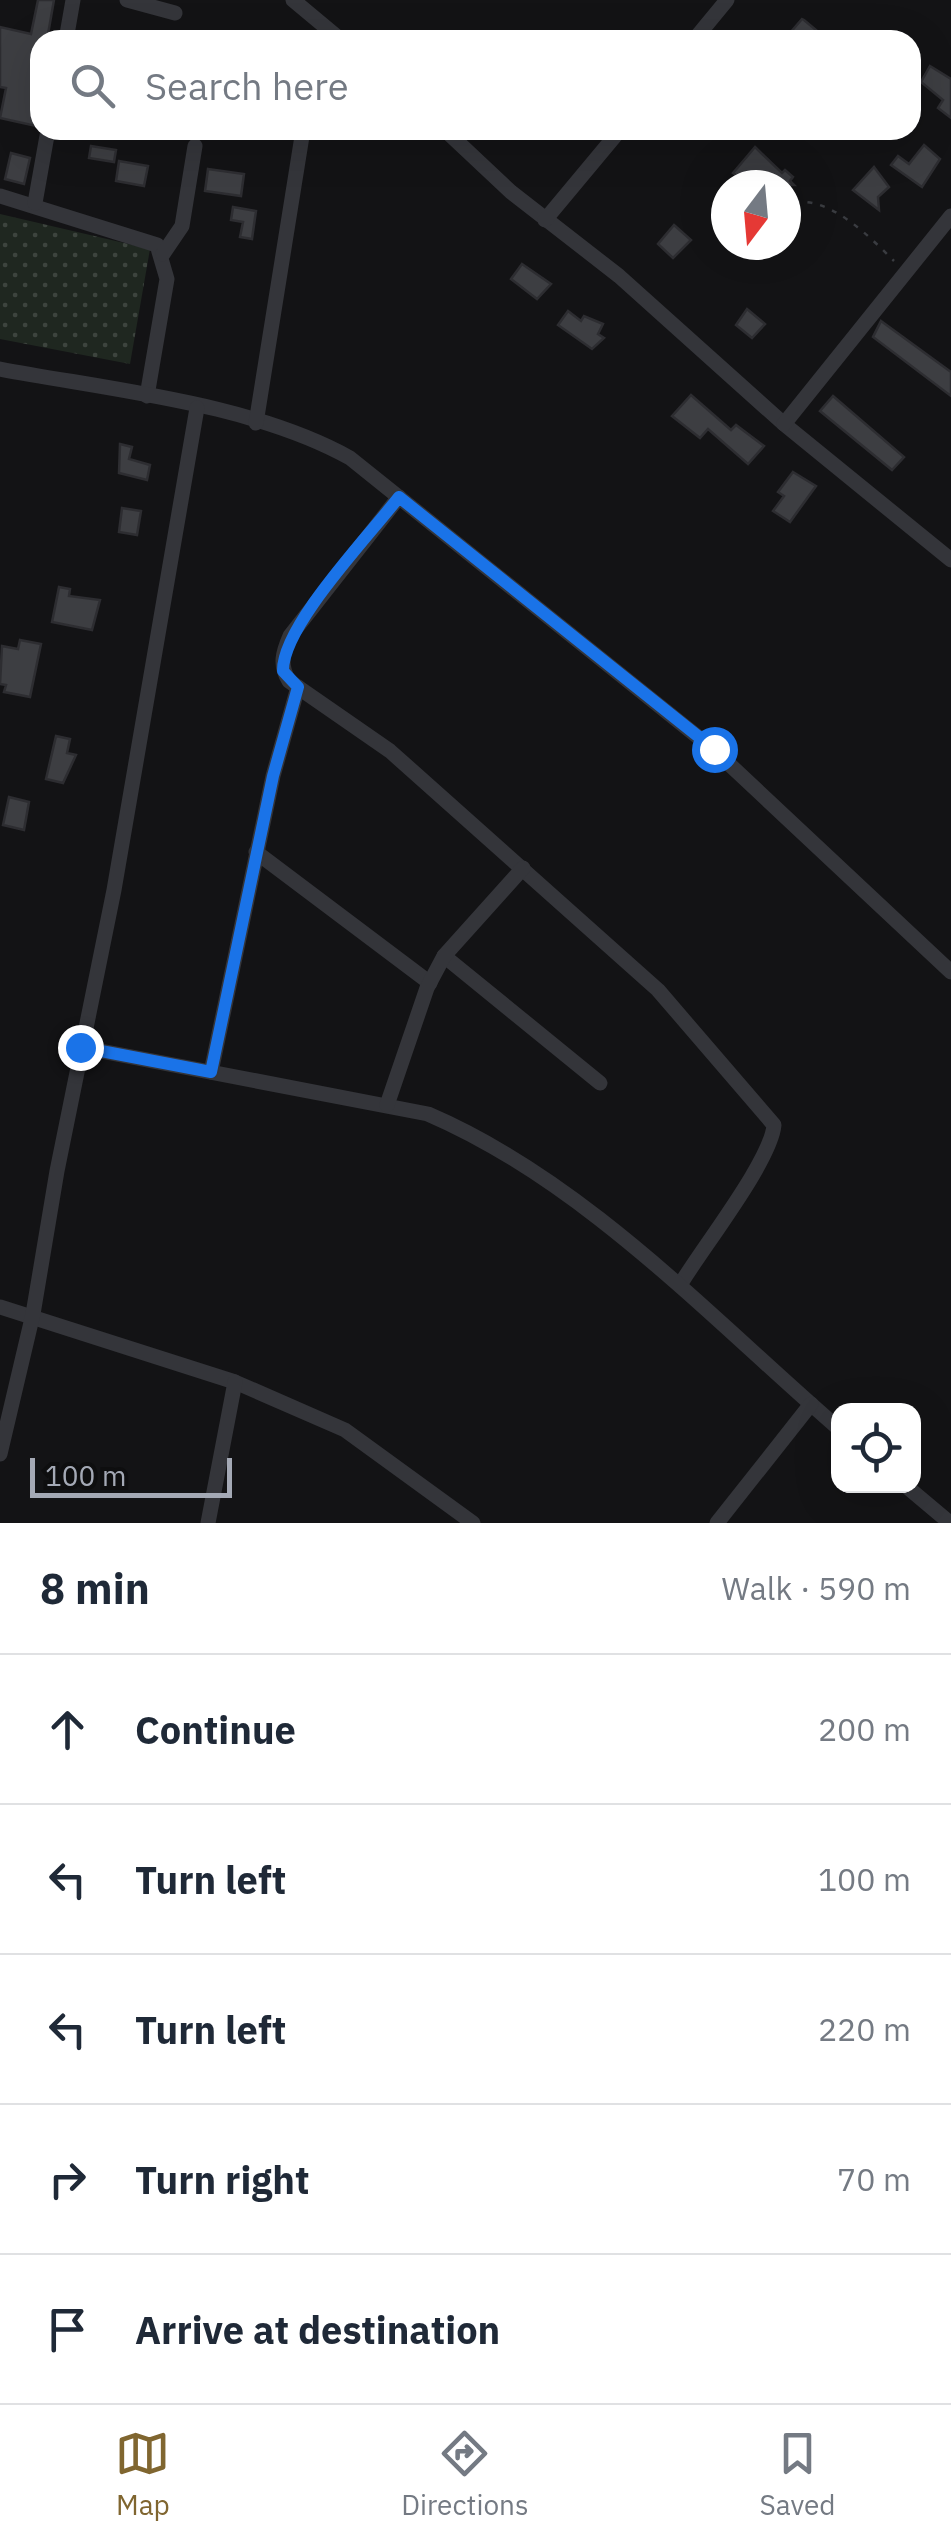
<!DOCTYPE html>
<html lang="en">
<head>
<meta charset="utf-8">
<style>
	:root { --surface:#fff; --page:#f2f2f3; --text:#1f2937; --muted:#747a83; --line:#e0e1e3; --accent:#806630 }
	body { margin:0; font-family:"IBM Plex Sans",sans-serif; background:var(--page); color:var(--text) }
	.controls { position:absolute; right:30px; bottom:30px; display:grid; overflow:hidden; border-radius:20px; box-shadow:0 10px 40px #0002 }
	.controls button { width:90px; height:90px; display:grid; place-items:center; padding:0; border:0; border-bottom:2px solid var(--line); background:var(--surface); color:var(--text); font:50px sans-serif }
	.compass { position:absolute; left:711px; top:170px; width:90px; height:90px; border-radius:50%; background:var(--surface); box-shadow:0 10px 40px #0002; rotate:196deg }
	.scale { position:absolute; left:30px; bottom:25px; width:202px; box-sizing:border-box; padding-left:10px; border:5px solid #a4a9b5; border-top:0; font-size:28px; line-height:35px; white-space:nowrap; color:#a4a9b5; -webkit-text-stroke:8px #0e0e0f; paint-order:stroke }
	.stop { position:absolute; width:30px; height:30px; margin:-22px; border:8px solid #1a73e8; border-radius:50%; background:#fff }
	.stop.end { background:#1a73e8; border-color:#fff; box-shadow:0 2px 10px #0008 }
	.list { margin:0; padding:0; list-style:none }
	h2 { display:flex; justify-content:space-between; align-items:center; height:130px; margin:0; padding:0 40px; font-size:42px }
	h2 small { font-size:32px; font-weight:400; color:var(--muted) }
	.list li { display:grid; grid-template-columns:65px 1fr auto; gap:30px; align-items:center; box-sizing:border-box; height:150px; padding:0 40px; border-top:2px solid var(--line) }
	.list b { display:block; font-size:38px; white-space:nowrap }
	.list em { font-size:32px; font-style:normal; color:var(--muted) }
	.icon { flex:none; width:55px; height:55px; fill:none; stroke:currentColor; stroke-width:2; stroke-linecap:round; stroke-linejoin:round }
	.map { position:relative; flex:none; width:951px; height:1523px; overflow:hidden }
	.search { position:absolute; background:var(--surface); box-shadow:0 10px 40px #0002; left:30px; right:30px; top:30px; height:110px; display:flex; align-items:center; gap:25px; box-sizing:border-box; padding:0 35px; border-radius:30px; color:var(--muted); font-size:38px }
	.sheet { height:880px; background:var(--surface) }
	nav { display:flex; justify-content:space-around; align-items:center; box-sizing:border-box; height:140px; border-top:2px solid var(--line); background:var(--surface); font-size:28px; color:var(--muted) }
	nav a { display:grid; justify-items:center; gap:5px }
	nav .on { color:var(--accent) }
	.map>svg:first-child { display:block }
</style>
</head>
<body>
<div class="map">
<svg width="951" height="1523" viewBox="0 0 951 1523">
	<defs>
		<pattern id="grass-dots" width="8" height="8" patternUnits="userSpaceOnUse" patternTransform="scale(2.5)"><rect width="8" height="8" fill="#1f2720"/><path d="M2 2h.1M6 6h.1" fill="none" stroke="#3d443e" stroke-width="1.8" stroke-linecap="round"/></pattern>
	</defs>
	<rect width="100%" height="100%" fill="#131315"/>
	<path fill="url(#grass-dots)" d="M0 214 150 249 130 364 0 339Z"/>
	<g fill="#3d3e42" stroke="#2d2d31" stroke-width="2.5">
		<path d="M38 0H54L47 40H40L36 126 0 118 6 88 0 87V27L31 34Z"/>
		<path d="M802 19 804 20 828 40H784Z"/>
		<path d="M930 66 951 79V118L938 108 943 100 921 82Z"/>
		<path d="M924 145 940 159 922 187 891 165 898 156 909 164Z"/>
		<path d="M91 146 116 150 114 162 89 158Z"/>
		<path d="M755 147 782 173 785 170 793 177 790 181 794 185H750L733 173Z"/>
		<path d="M11 153 30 158 24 184 5 179Z"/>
		<path d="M119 161 148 166 144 186 116 181Z"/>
		<path d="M874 167 889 187 878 197 879 210 853 190Z"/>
		<path d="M208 169 244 174 241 196 205 191Z"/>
		<path d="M233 207 256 211 252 239 240 237 243 222 231 220Z"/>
		<path d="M674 225 691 240 673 258 658 244Z"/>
		<path d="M522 264 551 284 537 299 511 279Z"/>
		<path d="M747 309 765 324 752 338 736 325Z"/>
		<path d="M568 311 581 321 584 316 603 324 598 334 604 338 592 349 558 325Z"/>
		<path d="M881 321 951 372V396L873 337Z"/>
		<path d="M691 395 731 430 736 425 764 446 748 464 708 429 700 438 672 416Z"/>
		<path d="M833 396 904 457 892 470 820 411Z"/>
		<path d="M120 444 132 447 129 459 150 465 147 480 119 473Z"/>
		<path d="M793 472 816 486 790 522 773 511 784 496 778 492Z"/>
		<path d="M122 508 141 511 137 535 119 532Z"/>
		<path d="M59 587 70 589 69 596 100 600 92 630 52 622Z"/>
		<path d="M20 640 41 644 30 697 4 692 6 685 0 684 2 646 18 649Z"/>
		<path d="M56 736 70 739 67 753 76 755 63 783 46 779Z"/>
		<path d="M9 797 29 802 24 830 3 825Z"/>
	</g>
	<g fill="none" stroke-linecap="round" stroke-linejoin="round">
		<path stroke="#3a3c41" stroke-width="2.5" stroke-dasharray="5 8" stroke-linecap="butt" d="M786 211 791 203C828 194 870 237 894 261"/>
		<g stroke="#34353a" stroke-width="15">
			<path d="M127 0 175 13"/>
			<path d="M293 0 341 40"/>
			<path d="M66 40 73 0"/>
			<path d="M694 40 727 0"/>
			<path d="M445 130 511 192 619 276 784 424 951 560"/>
			<path d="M0 196 157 245 167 279 147 396"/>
			<path d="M35 203 48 130"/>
			<path d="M545 220 620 130"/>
			<path d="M163 254 182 226 195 146"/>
			<path d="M0 369C111 390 251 403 350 458L713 749 951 972"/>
			<path d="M256 423 303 130"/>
			<path d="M784 424 951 216"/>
			<path d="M399 497 290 636C283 652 279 665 289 681L390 751 658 990 774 1125C771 1161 702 1248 680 1285"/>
			<path d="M256 852 430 983"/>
			<path d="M444 956 600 1083"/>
			<path d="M80 1047 428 1114C584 1181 711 1318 838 1428"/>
			<path d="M211 1072 273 776 298 687"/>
			<path d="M387 1105 427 988 444 956 523 868"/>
			<path d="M0 1307 235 1382 345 1430 473 1523"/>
			<path d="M0 1454 33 1314 57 1171 114 890 197 408"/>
			<path d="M906 1486 950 1523"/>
			<path d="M208 1523 235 1382"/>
			<path d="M717 1523 811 1404"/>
		</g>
	</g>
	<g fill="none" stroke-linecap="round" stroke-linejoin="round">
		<path stroke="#1a73e8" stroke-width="12" d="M80 1047 211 1072 273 776 298 687 283 671C282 626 369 536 399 497L714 749"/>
	</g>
</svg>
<div class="controls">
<button><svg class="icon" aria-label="locate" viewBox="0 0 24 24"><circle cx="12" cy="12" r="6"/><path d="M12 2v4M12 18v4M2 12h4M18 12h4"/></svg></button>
</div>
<svg class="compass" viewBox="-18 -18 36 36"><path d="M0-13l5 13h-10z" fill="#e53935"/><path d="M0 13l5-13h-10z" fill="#747a83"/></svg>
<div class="scale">100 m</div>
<div class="stop" style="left:714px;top:749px"></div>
<div class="stop end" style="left:80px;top:1047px"></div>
<div class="search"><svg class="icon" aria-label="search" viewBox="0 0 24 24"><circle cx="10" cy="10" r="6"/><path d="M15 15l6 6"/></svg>Search here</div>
</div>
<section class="sheet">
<h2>8 min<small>Walk · 590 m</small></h2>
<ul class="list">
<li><svg class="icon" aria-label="ahead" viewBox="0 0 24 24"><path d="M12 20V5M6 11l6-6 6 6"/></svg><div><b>Continue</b></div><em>200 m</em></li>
<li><svg class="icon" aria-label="left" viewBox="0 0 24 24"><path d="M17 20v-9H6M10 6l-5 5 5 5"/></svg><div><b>Turn left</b></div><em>100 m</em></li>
<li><svg class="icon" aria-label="left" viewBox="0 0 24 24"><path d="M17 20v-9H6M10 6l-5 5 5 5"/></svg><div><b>Turn left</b></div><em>220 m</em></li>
<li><svg class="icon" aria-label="right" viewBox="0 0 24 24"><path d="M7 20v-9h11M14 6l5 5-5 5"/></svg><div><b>Turn right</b></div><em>70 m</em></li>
<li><svg class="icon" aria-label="arrive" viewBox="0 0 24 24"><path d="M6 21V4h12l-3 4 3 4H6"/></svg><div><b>Arrive at destination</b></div></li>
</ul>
</section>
<nav>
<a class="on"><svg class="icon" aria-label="map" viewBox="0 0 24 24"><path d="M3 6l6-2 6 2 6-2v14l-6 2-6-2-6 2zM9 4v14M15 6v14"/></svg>Map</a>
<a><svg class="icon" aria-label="directions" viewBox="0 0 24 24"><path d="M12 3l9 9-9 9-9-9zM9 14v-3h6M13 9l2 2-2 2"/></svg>Directions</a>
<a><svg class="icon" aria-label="saved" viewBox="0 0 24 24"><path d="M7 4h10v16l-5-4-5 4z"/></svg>Saved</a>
</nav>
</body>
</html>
